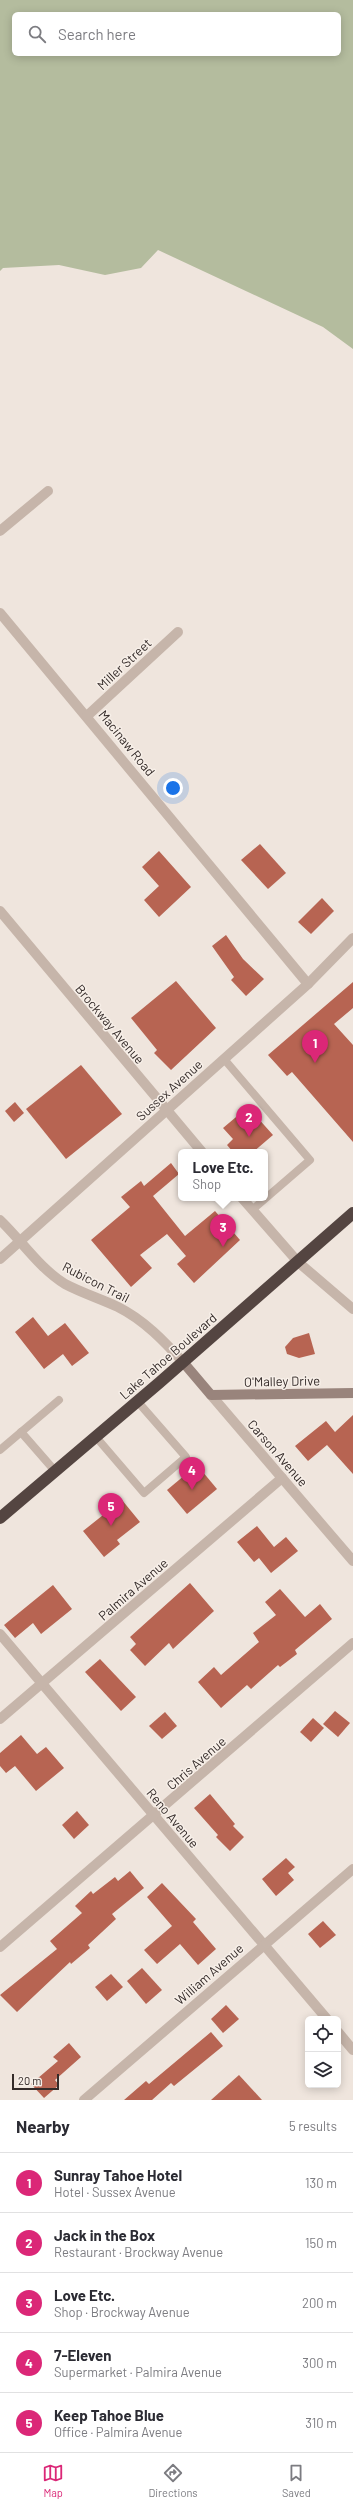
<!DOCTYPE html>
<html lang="en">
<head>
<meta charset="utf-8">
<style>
	:root { --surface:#fff; --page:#f2f2f3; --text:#2b2b33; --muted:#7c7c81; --line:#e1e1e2; --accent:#db2777 }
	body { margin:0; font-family:Barlow,sans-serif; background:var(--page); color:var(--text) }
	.controls { position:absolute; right:12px; bottom:12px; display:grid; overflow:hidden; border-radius:6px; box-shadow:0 2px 10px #0003 }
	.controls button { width:36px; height:36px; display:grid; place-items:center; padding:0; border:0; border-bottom:1px solid var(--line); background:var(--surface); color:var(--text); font:20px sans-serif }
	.scale { position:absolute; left:12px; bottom:10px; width:47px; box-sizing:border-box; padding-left:4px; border:2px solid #342b29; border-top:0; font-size:11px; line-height:14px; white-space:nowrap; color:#342b29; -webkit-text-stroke:3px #f7efe8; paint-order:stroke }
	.you { position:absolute; left:173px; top:788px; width:14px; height:14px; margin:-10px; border:3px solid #fff; border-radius:50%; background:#1a73e8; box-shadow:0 0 0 6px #1a73e833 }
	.badge { display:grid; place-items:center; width:26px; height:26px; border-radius:50%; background:var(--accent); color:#fff; font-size:13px; font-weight:700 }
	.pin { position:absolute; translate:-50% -33px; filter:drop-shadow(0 1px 2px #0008) }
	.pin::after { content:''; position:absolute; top:21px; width:14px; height:12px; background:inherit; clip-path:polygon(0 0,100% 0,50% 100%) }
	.popup { position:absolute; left:178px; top:1149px; width:90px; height:52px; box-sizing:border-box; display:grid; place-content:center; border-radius:6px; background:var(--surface); filter:drop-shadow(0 1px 3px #0005); font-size:13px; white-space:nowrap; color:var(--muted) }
	.popup b { font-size:15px; color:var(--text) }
	.popup::after { content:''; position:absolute; left:50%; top:100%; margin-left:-8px; border:8px solid transparent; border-top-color:var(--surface) }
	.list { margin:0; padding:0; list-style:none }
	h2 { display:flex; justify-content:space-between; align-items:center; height:52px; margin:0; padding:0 16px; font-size:17px }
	h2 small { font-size:13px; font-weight:400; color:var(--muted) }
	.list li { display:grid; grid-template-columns:26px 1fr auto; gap:12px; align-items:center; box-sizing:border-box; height:60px; padding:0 16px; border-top:1px solid var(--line) }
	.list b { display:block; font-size:15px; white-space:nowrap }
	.list p { margin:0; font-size:13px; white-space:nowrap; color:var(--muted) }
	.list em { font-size:13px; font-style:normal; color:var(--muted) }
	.icon { flex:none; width:22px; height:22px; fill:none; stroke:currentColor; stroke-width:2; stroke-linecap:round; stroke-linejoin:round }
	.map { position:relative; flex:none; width:353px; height:2100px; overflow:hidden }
	.search { position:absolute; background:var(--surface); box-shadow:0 2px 10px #0003; left:12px; right:12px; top:12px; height:44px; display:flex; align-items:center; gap:10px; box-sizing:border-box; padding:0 14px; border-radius:6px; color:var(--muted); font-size:15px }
	.sheet { height:352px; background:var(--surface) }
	nav { display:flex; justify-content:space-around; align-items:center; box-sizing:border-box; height:56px; border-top:1px solid var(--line); background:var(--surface); font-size:11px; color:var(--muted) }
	nav a { display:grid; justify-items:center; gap:2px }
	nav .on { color:var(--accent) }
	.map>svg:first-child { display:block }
</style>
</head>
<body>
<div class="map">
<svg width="353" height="2100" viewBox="0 0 353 2100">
	<rect width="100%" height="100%" fill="#efe5dd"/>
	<path fill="#b4bc9e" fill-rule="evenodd" d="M0 0H353V349L323 327 158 250 141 268 105 275 59 265 3 268 0 271ZM14 14H339V54H14Z"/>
	<g fill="#b76452">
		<path d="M260 844 286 873 268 889 241 860Z"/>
		<path d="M159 851 191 887 159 917 144 900 159 886 142 867Z"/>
		<path d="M322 898 334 911 311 934 298 922Z"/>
		<path d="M226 935 243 959 264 979 246 996 231 980 234 977 212 946Z"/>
		<path d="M176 981 216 1028 171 1070 154 1053 157 1050 131 1018Z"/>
		<path d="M353 982V1008L334 1024 353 1045V1142L292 1072 287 1076 268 1055Z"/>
		<path d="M81 1065 122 1114 66 1159 26 1109Z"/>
		<path d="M15 1102 24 1113 14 1122 5 1111Z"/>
		<path d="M248 1107 273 1135 253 1152H233L227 1145 233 1139 223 1128Z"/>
		<path d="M171 1163 179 1174 153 1196 185 1236 215 1211 240 1240 194 1283 177 1264 186 1256 167 1234 140 1255 152 1268 131 1287 91 1240 130 1207 121 1197 141 1181 144 1186Z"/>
		<path d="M33 1317 48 1336 65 1323 89 1353 72 1366 63 1354 44 1369 15 1332Z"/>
		<path d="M309 1333 315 1354 299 1358 287 1354 285 1347 293 1338Z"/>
		<path d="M353 1415V1474L327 1445 308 1461 295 1446 326 1421 335 1432Z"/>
		<path d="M197 1465 217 1489 187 1514 167 1490Z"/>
		<path d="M122 1500 140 1522 117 1540 120 1544 104 1557 83 1531Z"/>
		<path d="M257 1526 274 1547 286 1537 298 1551 271 1573 259 1558 254 1562 237 1542Z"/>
		<path d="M190 1583 214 1611 173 1649 169 1643 145 1666 130 1650 136 1644 130 1637Z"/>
		<path d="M53 1585 72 1609 41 1634 33 1623 15 1638 4 1625Z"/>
		<path d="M280 1589 305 1617 320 1604 332 1619 295 1650 297 1654 280 1667 278 1665 251 1689 247 1685 221 1708 198 1682 214 1667 221 1675 259 1642 253 1633 276 1615 265 1602Z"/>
		<path d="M100 1659 136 1697 121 1711 85 1672Z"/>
		<path d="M335 1711 350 1723 338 1737 323 1724Z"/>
		<path d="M165 1712 177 1726 162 1739 149 1726Z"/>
		<path d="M313 1718 324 1728 311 1742 300 1732Z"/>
		<path d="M21 1735 37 1754 46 1747 64 1768 36 1791 15 1766 6 1773 0 1766V1753Z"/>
		<path d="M210 1794 235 1824 233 1826 244 1837 230 1851 216 1837 218 1835 194 1808Z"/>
		<path d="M77 1811 89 1825 74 1839 62 1825Z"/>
		<path d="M286 1858 295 1867 288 1873 294 1880 276 1896 262 1879Z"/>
		<path d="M130 1871 144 1888 112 1914 116 1919 88 1945 90 1948 71 1964 70 1962 17 2012 0 1995 57 1949 50 1941 82 1913 75 1906 91 1891 93 1894 115 1877 118 1881Z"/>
		<path d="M162 1883 196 1919 193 1922 216 1949 198 1965 180 1944 157 1964 144 1950 172 1926 147 1897Z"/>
		<path d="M323 1921 336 1935 320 1948 308 1934Z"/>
		<path d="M142 1968 162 1990 146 2004 127 1981Z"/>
		<path d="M111 1974 123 1987 107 2001 95 1987Z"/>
		<path d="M226 2005 239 2019 223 2033 211 2019Z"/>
		<path d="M211 2032 223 2046 174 2086 171 2083 152 2100H124L146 2081 149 2084Z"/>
		<path d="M69 2043 81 2057 55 2080 59 2085 44 2098 31 2084 58 2061 53 2057Z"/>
		<path d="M239 2075 262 2100H211Z"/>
	</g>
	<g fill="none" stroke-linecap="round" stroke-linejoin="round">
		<g stroke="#c6b5aa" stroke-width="8">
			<path d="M224 1059 310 1160 252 1210"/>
			<path d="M21 1432 55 1471"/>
			<path d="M96 1437 144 1493 186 1457 138 1402"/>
			<path d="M0 1450 59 1400"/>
		</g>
		<g stroke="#c6b5aa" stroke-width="10">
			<path d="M0 531 48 491"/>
			<path d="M0 613 308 984"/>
			<path d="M87 716 178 632"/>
			<path d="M0 911 202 1152"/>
			<path d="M242 1198 298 1262 353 1309"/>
			<path d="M0 1220C22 1241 39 1268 65 1284 82 1293 101 1299 118 1307 144 1320 164 1341 183 1362"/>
			<path d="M0 1259 308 984 353 938"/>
			<path d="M211 1395 353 1561"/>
			<path d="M0 1634 327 2019"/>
			<path d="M0 1719 282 1478"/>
			<path d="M0 1947 353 1643"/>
			<path d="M338 2032 353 2050"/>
			<path d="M84 2100 353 1869"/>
		</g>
		<path stroke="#99847c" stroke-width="10" d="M183 1362 211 1395 353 1393"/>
		<path stroke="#544541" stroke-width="12" d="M0 1518 159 1383 353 1213"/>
	</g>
	<g text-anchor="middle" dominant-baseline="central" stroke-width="3" stroke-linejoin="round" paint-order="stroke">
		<g font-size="13" fill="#342b29" stroke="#f7efe8">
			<text transform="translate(124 664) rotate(-43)">Miller Street</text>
			<text transform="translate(127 743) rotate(51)">Macinaw Road</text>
			<text transform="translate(110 1024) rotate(50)">Brockway Avenue</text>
			<text transform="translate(169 1090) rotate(-42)">Sussex Avenue</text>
			<text transform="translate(96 1282) rotate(27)">Rubicon Trail</text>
			<text transform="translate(168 1356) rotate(-41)">Lake Tahoe Boulevard</text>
			<text transform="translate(282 1381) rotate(-1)">O'Malley Drive</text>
			<text transform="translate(278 1453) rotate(49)">Carson Avenue</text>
			<text transform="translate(133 1589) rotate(-41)">Palmira Avenue</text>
			<text transform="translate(196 1763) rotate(-41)">Chris Avenue</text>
			<text transform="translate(173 1818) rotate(50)">Reno Avenue</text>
			<text transform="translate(209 1974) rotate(-41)">William Avenue</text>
		</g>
	</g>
</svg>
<div class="controls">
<button><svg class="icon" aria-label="locate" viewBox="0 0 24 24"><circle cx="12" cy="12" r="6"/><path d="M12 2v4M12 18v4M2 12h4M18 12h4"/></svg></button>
<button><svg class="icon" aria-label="layers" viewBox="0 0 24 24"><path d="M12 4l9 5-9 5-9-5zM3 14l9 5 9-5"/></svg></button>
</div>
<div class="scale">20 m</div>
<div class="you"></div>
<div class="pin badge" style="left:315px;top:1063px">1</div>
<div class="pin badge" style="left:249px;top:1137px">2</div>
<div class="pin badge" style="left:223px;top:1247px">3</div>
<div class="popup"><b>Love Etc.</b>Shop</div>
<div class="pin badge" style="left:192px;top:1490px">4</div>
<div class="pin badge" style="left:111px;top:1526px">5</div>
<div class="search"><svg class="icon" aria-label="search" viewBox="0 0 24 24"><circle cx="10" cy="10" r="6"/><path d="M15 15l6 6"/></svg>Search here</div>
</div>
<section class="sheet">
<h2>Nearby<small>5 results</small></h2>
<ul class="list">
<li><span class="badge">1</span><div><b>Sunray Tahoe Hotel</b><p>Hotel · Sussex Avenue</p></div><em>130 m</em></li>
<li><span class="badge">2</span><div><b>Jack in the Box</b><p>Restaurant · Brockway Avenue</p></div><em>150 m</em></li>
<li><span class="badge">3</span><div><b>Love Etc.</b><p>Shop · Brockway Avenue</p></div><em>200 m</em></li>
<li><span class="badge">4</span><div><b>7-Eleven</b><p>Supermarket · Palmira Avenue</p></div><em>300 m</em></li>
<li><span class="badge">5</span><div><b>Keep Tahoe Blue</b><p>Office · Palmira Avenue</p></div><em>310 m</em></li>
</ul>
</section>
<nav>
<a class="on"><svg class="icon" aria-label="map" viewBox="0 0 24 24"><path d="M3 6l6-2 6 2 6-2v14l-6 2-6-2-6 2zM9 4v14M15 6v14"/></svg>Map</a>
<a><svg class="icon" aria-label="directions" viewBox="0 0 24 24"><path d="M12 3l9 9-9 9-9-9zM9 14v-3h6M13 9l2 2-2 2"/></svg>Directions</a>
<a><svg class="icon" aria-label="saved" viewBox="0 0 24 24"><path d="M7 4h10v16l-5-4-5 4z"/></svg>Saved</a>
</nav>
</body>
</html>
